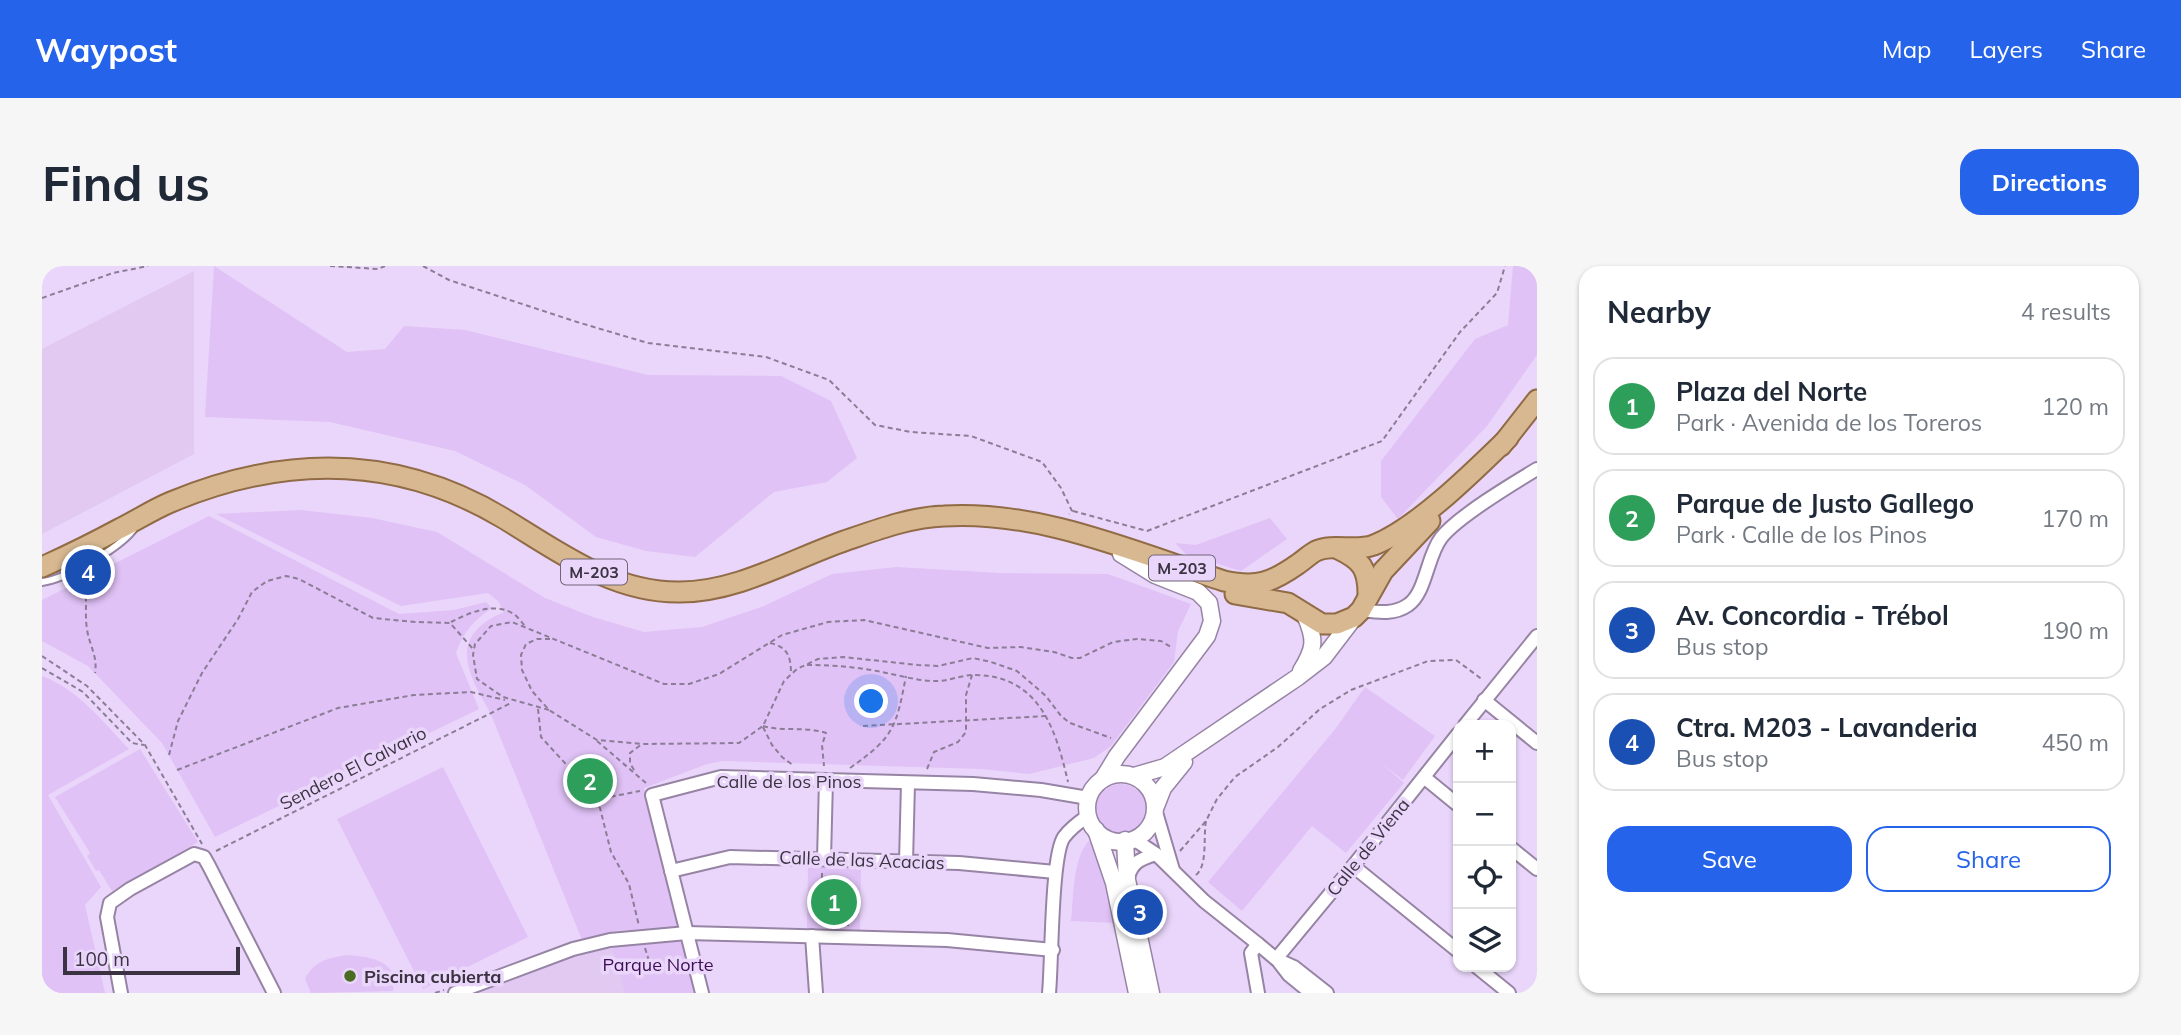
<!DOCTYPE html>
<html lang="en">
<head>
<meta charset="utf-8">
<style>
	:root { --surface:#fff; --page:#f6f6f7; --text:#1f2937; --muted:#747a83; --line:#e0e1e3; --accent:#2563eb }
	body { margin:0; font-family:Mulish,sans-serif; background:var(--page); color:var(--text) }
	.controls { position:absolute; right:21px; bottom:21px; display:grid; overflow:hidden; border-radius:14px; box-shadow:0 2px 5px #0004 }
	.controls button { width:63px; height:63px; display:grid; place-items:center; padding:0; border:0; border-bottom:2px solid var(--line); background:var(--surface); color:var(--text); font:35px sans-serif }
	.scale { position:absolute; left:21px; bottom:18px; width:177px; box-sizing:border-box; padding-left:7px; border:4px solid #3b3341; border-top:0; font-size:19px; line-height:24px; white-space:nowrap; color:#3b3341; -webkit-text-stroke:5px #ead6fa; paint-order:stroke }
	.you { position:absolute; left:830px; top:436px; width:24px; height:24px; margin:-18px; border:5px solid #fff; border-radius:50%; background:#1a73e8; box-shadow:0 0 0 10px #1a73e833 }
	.badge { display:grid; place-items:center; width:46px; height:46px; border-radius:50%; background:var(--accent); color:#fff; font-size:23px; font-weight:700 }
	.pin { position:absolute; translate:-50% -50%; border:4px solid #fff; box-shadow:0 2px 7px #0006 }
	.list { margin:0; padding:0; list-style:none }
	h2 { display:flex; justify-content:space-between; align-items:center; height:91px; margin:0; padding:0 28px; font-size:30px }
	h2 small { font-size:23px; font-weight:400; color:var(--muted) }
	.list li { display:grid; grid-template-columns:46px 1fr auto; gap:21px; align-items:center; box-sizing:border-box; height:98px; margin:0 14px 14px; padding:0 14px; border:2px solid var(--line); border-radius:21px }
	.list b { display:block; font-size:26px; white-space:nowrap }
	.list p { margin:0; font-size:23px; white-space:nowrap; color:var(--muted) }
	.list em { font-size:23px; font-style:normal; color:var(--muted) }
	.actions { display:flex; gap:14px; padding:21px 28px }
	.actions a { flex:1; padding:16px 0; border:2px solid var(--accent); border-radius:21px; text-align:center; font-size:24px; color:var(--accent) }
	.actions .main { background:var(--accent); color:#fff }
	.icon { flex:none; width:38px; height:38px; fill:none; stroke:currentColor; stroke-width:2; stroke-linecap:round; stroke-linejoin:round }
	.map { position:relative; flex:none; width:1495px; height:727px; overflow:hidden; border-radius:21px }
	header { display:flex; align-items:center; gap:42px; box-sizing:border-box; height:98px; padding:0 35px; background:var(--accent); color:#fff }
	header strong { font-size:33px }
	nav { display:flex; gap:38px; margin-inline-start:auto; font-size:24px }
	.intro { display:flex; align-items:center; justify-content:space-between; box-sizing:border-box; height:168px; padding:0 42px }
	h1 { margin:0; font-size:49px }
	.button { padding:18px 32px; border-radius:21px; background:var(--accent); color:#fff; font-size:24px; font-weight:700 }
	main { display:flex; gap:42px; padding:0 42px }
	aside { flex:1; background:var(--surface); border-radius:21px; box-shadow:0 2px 5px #0004 }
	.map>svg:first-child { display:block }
</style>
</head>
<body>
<header>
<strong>Waypost</strong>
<nav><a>Map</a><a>Layers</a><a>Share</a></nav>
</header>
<div class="intro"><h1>Find us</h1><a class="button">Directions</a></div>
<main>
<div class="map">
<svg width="1495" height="727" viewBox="0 0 1495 727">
	<rect width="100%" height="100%" fill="#ead6fa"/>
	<g fill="#e1c9f2">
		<path d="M152 5V188L0 268V83Z"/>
		<path d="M573 681 584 727H429L508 697Z"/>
	</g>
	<g fill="#e0c2f6">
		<path d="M172 0 305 86 343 83 362 60 423 64 606 109 739 110 789 135 815 192 785 216 732 226 653 291 604 285 554 271 483 219 413 185 288 156 163 151Z"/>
		<path d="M1471 0H1495V89L1445 160 1356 253 1339 231V195L1433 73 1466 59Z"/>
		<path d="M259 244 330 252 395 266 503 332 551 351 602 366 660 361 722 340 790 308 854 301 959 307 1066 308 1149 338 1136 365 1132 396 1069 480 1052 492 987 508 939 503 681 495 665 498 602 522 635 661 574 665 540 674 448 446C424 405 406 370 462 346L456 335 446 327 359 340 174 248Z"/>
		<path d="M167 250 357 348 412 344 444 336 450 342C432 354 421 366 414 387L437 443 173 571 120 477 46 400 0 375V334Z"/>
		<path d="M1228 252 1245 273 1199 305 1144 288 1133 277 1154 279Z"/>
		<path d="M0 410C37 424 61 456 87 483L6 529 59 621 43 639 63 727H0Z"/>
		<path d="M1323 421 1393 470 1361 514 1339 497 1362 517 1304 587 1270 560 1200 645 1166 616 1294 462Z"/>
		<path d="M98 483 156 576 70 625 57 604 54 605 45 590 48 587 13 531Z"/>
		<path d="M401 501 486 671 381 723 295 553Z"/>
		<circle cx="1079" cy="543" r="25"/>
		<path d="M1052 571 1075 657 1029 655C1032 631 1030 584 1052 571Z"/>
		<path d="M766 600 819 602 818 664 765 663Z"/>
		<path d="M645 667 660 727H583L568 674Z"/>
		<path d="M305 689C329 691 357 694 351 725L269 727 263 713C272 695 286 692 305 689Z"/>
	</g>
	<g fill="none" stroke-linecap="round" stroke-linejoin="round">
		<defs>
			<path id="service" d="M0 316C24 313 76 283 91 264"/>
			<g id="minor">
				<path d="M1319 344C1335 346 1352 349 1366 339 1384 327 1385 290 1399 272 1415 251 1470 218 1495 203"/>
				<path d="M1442 434 1495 477"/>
				<path d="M1423 459 1495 370"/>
				<path d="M1383 512 1416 539"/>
				<path d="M1113 543 1131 604"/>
				<path d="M1093 574 1114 588 1162 635 1216 678 1234 693 1252 701 1285 727"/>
				<path d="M1469 582 1495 603"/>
				<path d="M782 593 784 514"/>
				<path d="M864 596 866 517"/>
				<path d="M1311 600 1416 685"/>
				<path d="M629 605 688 591 917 597 1013 606"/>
				<path d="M1086 611C1091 595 1099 593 1114 588"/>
				<path d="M770 670 774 727"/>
				<path d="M1216 678 1209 687 1216 727"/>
				<path d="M1234 693 1311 600 1416 468"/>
				<path d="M1237 696 1247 709 1269 727"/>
				<path d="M1435 701 1467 727"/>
				<path d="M79 727 65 651 68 637 88 623 152 588 162 591 167 600 232 727"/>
				<path d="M413 727 531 683 568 674 645 667 905 674 1011 684"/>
				<path d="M660 727 610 529 679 511 931 518 999 524 1046 532"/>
				<path d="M1007 727C1010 698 1009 589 1022 571 1028 563 1037 556 1046 550"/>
			</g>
			<g id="tertiary">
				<path d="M1259 405C1273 382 1274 374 1263 349"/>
				<circle cx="1079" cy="542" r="34"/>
				<path d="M1092 510 1123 501 1256 411 1282 391 1311 353"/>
				<path d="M1061 513 1075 490 1165 370 1170 355 1167 337 1156 326 1113 309 1079 288"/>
				<path d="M1114 540 1121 522 1142 496"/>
				<path d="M1054 564 1072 617 1095 727"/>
				<path d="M1083 574 1085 614 1109 727"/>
			</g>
			<g id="primary">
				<path d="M1459 180 1495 134"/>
				<path d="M1296 283C1319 294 1326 302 1326 328"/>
				<path d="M0 301C27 289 53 276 79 262 95 254 112 243 129 236 242 189 354 188 461 252 516 285 570 327 638 326 698 326 755 290 811 272 840 262 871 251 902 250 997 244 1092 286 1182 315 1215 322 1229 317 1256 298 1262 294 1268 288 1274 285 1291 277 1314 286 1332 279 1375 262 1432 205 1466 172"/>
				<path d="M1193 328 1246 337 1280 358H1295L1312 351 1319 344 1341 305 1388 255"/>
			</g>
		</defs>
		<use href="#service" stroke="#9784a5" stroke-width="10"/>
		<use href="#minor" stroke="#9784a5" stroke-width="16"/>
		<use href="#tertiary" stroke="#9784a5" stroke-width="19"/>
		<use href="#primary" stroke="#906b45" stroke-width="23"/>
		<g stroke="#8b7d95" stroke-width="2" stroke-dasharray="5 3.5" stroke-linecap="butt">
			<path d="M288 0 336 3 343 0"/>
			<path d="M381 0 407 14 535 56 606 77 724 91 787 114 833 159 869 166 929 170 1000 196 1019 222 1030 245 1027 248"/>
			<path d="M0 32 71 7 106 0"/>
			<path d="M1031 245 1105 265 1340 175 1418 66 1455 27 1463 0"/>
			<path d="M40 314C47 330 42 346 45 363 47 379 56 390 53 407"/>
			<path d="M409 356C427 347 451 336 470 347 475 349 479 356 483 360"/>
			<path d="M508 373H495L484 378 479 389 480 404 490 425 507 444 555 474 601 478 697 477 721 460 742 415 755 403 776 393 801 391 876 399 896 400 931 392 949 396 975 405 1004 430 1019 450 1028 457 1069 472"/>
			<path d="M728 377C746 381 749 391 749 408"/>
			<path d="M0 390 45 420 103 479 160 578"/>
			<path d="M765 399C790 399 815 401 840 406 856 409 876 415 892 415 906 416 920 408 935 409 998 411 1014 464 1026 516"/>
			<path d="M0 402 41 426 90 477 102 479"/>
			<path d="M496 443 499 471 533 508 558 542 569 586 587 618 597 660"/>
			<path d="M507 444 461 431 435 413 431 389 433 378 449 360 470 356 622 418H647L677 408 740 369 786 356 822 354 946 382 979 381 1012 386 1030 392H1038L1071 376 1095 373 1119 375 1129 381"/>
			<path d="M721 460C742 466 763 460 784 467L780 479 782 500"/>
			<path d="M821 460 1004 450"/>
			<path d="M721 461 730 479 740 491 752 500"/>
			<path d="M555 475 604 517"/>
			<path d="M127 489 136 455 160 407 196 353 210 326 225 315 244 310 257 313 331 352 373 356 408 357 432 384"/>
			<path d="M808 502C852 471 854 462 864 410"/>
			<path d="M885 503 892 486 916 476 924 466V429L930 409"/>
			<path d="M135 504 296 442 372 429 429 426 463 434"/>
			<path d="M592 504 588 497V487L600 478"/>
			<path d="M552 534 598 525"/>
			<path d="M174 585 469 437"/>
			<path d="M1138 585 1164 555 1175 533 1193 511 1236 481 1278 443 1309 424 1386 395 1414 394 1441 414"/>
			<path d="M780 607V622L783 624"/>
			<path d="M1154 609C1166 599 1161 571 1164 555"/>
			<circle cx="793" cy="631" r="11"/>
			<path d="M802 639 806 646V660"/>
			<path d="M603 682 608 698"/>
			<path d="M393 727 402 724"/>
		</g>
		<use href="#service" stroke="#fff" stroke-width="6"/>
		<use href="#minor" stroke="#fff" stroke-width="12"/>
		<use href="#tertiary" stroke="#fff" stroke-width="16"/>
		<use href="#primary" stroke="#d7b891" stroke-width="19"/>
	</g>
	<circle fill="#4a6b22" stroke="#ead6fa" stroke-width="2.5" cx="308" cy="710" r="7"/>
	<g text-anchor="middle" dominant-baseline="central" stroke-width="7" stroke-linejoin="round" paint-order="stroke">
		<g fill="#ead6fa" stroke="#706478" stroke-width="2">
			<rect x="1107" y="289.5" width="66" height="25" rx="5"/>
			<rect x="519" y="293.5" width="66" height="25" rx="5"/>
		</g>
		<g font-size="16" font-weight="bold" fill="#3b3341">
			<text x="1140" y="302">M-203</text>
			<text x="552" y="306">M-203</text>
		</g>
		<g font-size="18" fill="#3b3341" stroke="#ead6fa">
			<text transform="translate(311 502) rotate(-27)">Sendero El Calvario</text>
			<text x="747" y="515">Calle de los Pinos</text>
			<text transform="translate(1326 581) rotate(-51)">Calle de Viena</text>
			<text transform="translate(820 594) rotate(2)">Calle de las Acacias</text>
		</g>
		<g font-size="18" fill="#3d0e56" stroke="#ead6fa">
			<text x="616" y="698">Parque Norte</text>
		</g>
		<g font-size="18" font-weight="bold" fill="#3b3341" stroke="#ead6fa" text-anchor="start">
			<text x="322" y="710">Piscina cubierta</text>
		</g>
	</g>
</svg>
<div class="controls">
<button>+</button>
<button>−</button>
<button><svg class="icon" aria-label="locate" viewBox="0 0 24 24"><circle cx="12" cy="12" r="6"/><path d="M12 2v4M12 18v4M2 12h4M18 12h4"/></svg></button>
<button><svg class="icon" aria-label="layers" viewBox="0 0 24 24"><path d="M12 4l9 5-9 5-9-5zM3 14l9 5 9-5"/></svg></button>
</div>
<div class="scale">100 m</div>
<div class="you"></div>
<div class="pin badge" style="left:792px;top:636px;background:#2e9e5b">1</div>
<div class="pin badge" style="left:548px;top:515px;background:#2e9e5b">2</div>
<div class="pin badge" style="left:1098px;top:646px;background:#1a4fb4">3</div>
<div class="pin badge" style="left:46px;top:306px;background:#1a4fb4">4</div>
</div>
<aside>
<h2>Nearby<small>4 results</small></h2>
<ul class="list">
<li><span class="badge" style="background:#2e9e5b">1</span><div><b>Plaza del Norte</b><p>Park · Avenida de los Toreros</p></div><em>120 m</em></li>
<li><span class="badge" style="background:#2e9e5b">2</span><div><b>Parque de Justo Gallego</b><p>Park · Calle de los Pinos</p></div><em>170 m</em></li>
<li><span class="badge" style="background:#1a4fb4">3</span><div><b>Av. Concordia - Trébol</b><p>Bus stop</p></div><em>190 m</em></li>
<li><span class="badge" style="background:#1a4fb4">4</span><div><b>Ctra. M203 - Lavanderia</b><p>Bus stop</p></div><em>450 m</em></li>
</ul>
<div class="actions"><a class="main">Save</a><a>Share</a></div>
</aside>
</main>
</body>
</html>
